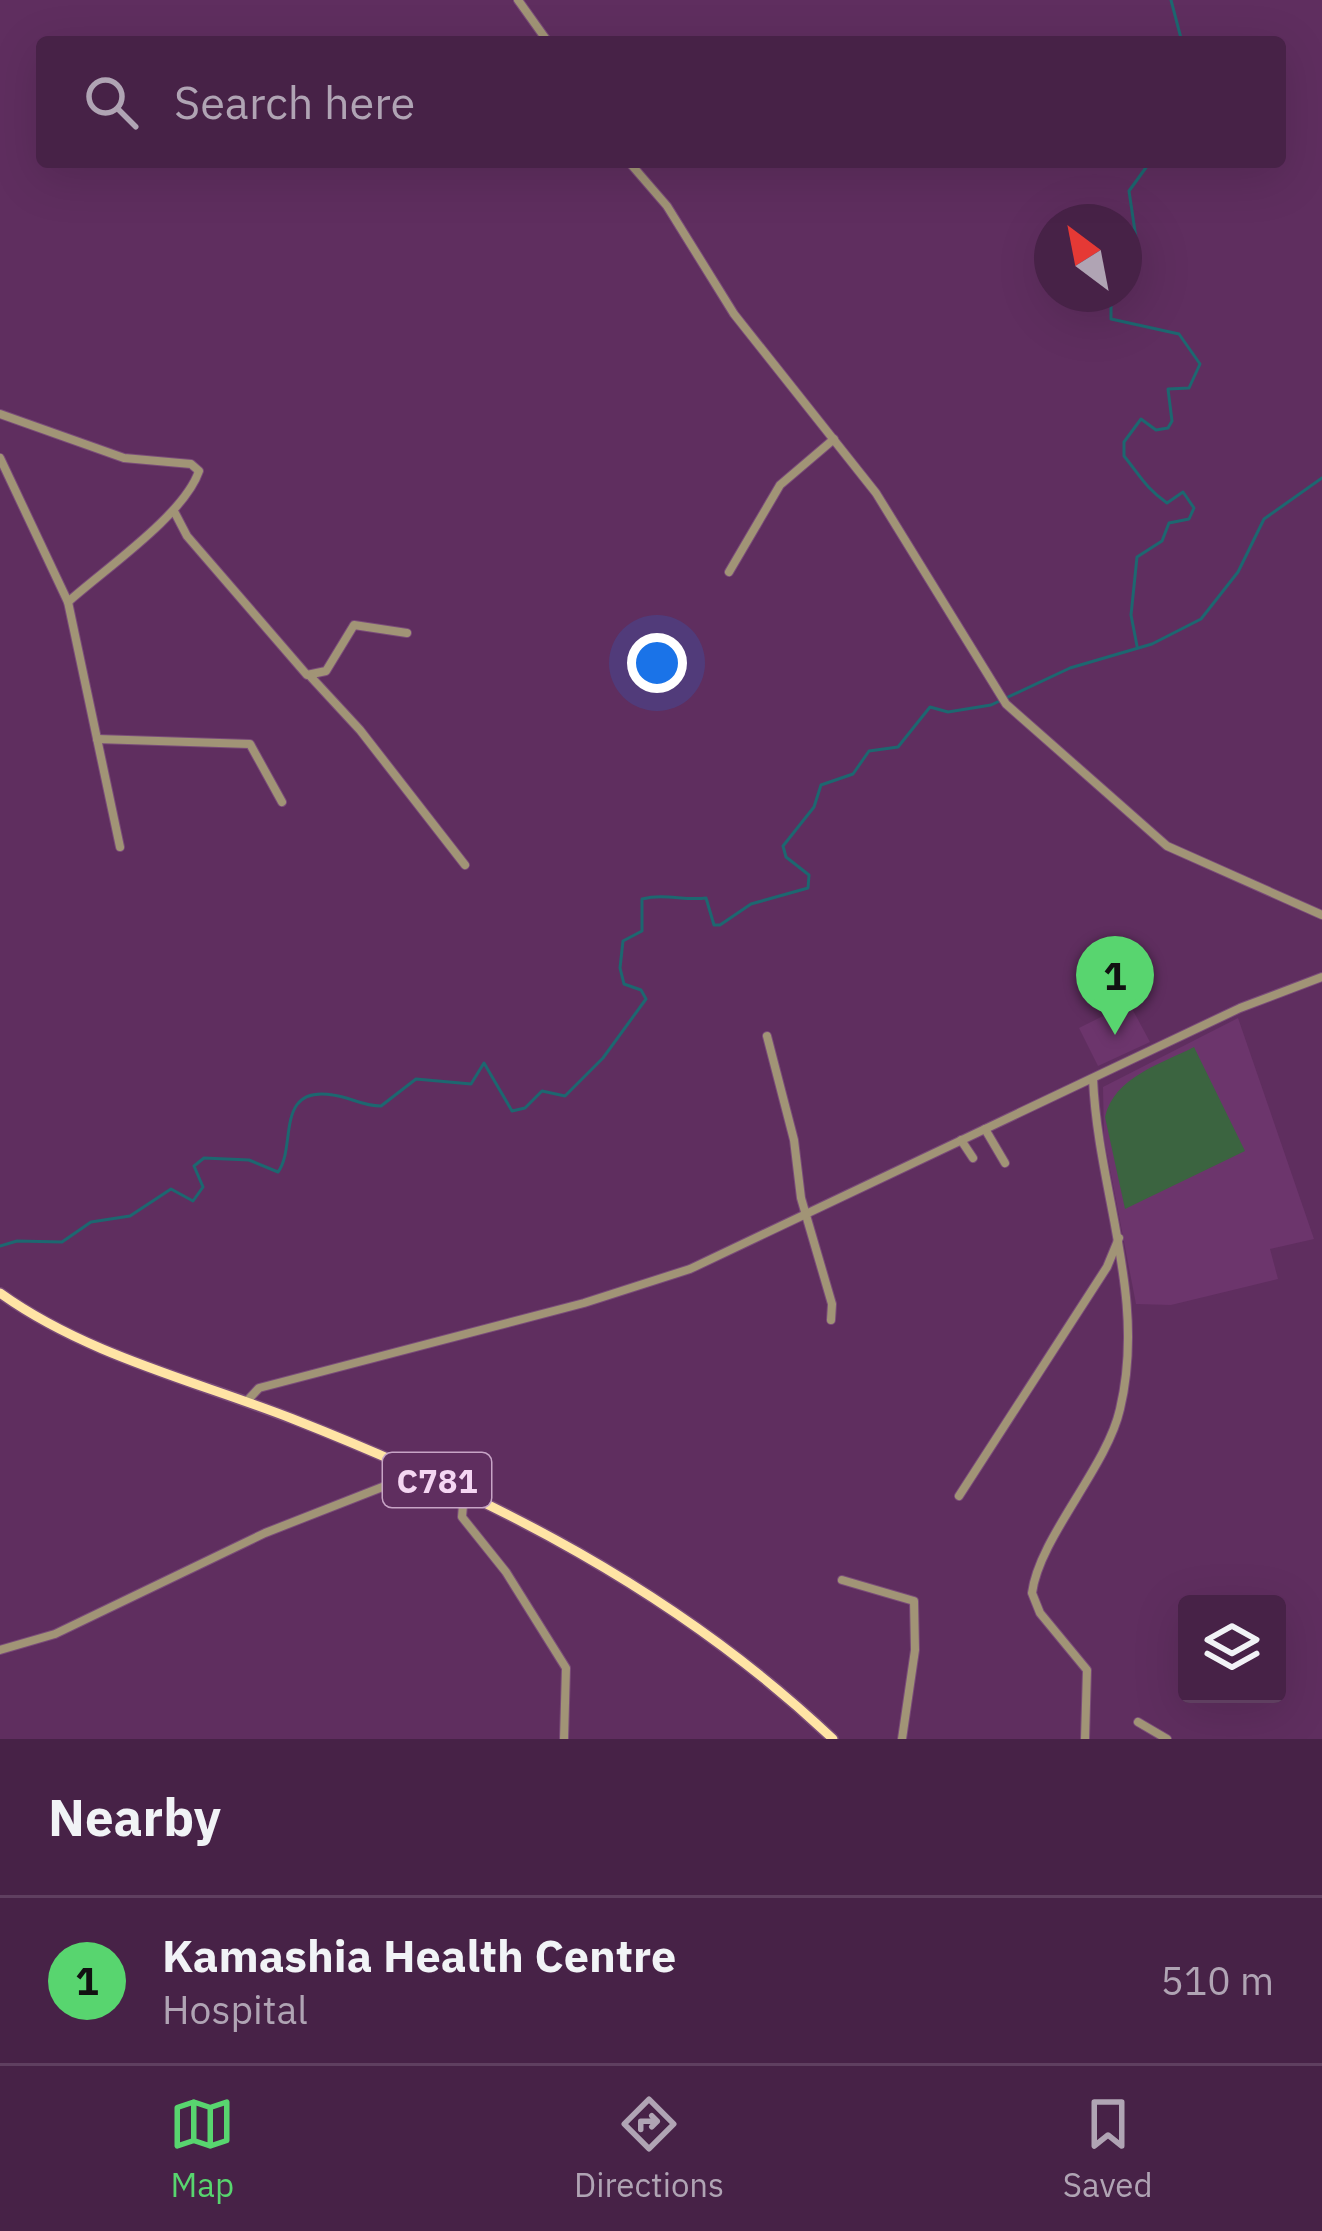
<!DOCTYPE html>
<html lang="en">
<head>
<meta charset="utf-8">
<style>
	:root { --surface:#472247; --page:#512f52; --text:#f1f3f6; --muted:#b0a4b4; --line:#5f3f60; --accent:#58d56f }
	body { margin:0; font-family:"IBM Plex Sans",sans-serif; background:var(--page); color:var(--text) }
	.controls { position:absolute; right:36px; bottom:36px; display:grid; overflow:hidden; border-radius:12px; box-shadow:0 12px 48px #0002 }
	.controls button { width:108px; height:108px; display:grid; place-items:center; padding:0; border:0; border-bottom:3px solid var(--line); background:var(--surface); color:var(--text); font:60px sans-serif }
	.compass { position:absolute; left:1034px; top:204px; width:108px; height:108px; border-radius:50%; background:var(--surface); box-shadow:0 12px 48px #0002; rotate:328deg }
	.you { position:absolute; left:657px; top:663px; width:42px; height:42px; margin:-30px; border:9px solid #fff; border-radius:50%; background:#1a73e8; box-shadow:0 0 0 18px #1a73e833 }
	.badge { display:grid; place-items:center; width:78px; height:78px; border-radius:50%; background:var(--accent); color:#111; font-size:39px; font-weight:700 }
	.pin { position:absolute; translate:-50% -99px; filter:drop-shadow(0 3px 6px #0008) }
	.pin::after { content:''; position:absolute; top:63px; width:42px; height:36px; background:inherit; clip-path:polygon(0 0,100% 0,50% 100%) }
	.list { margin:0; padding:0; list-style:none }
	h2 { display:flex; justify-content:space-between; align-items:center; height:156px; margin:0; padding:0 48px; font-size:51px }
	h2 small { font-size:39px; font-weight:400; color:var(--muted) }
	.list li { display:grid; grid-template-columns:78px 1fr auto; gap:36px; align-items:center; box-sizing:border-box; height:168px; padding:0 48px; border-top:3px solid var(--line) }
	.list b { display:block; font-size:45px; white-space:nowrap }
	.list p { margin:0; font-size:39px; white-space:nowrap; color:var(--muted) }
	.list em { font-size:39px; font-style:normal; color:var(--muted) }
	.icon { flex:none; width:66px; height:66px; fill:none; stroke:currentColor; stroke-width:2; stroke-linecap:round; stroke-linejoin:round }
	.map { position:relative; flex:none; width:1322px; height:1739px; overflow:hidden }
	.search { position:absolute; background:var(--surface); box-shadow:0 12px 48px #0002; left:36px; right:36px; top:36px; height:132px; display:flex; align-items:center; gap:30px; box-sizing:border-box; padding:0 42px; border-radius:12px; color:var(--muted); font-size:45px }
	.sheet { height:324px; background:var(--surface) }
	nav { display:flex; justify-content:space-around; align-items:center; box-sizing:border-box; height:168px; border-top:3px solid var(--line); background:var(--surface); font-size:33px; color:var(--muted) }
	nav a { display:grid; justify-items:center; gap:6px }
	nav .on { color:var(--accent) }
	.map>svg:first-child { display:block }
</style>
</head>
<body>
<div class="map">
<svg width="1322" height="1739" viewBox="0 0 1322 1739">
	<rect width="100%" height="100%" fill="#5f2e5f"/>
	<g fill="#6c356c">
		<path d="M1129 1003 1150 1042 1098 1066 1079 1028Z"/>
		<path d="M1238 1018 1314 1239 1270 1249 1278 1279 1171 1305 1136 1304 1104 1138 1103 1087Z"/>
	</g>
	<path fill="#3b6440" d="M1194 1047 1245 1151 1125 1209 1105 1117C1114 1077 1161 1064 1194 1047Z"/>
	<g fill="none" stroke-linecap="round" stroke-linejoin="round">
		<g stroke="#1d6770" stroke-width="3">
			<path d="M1171 0 1182 42"/>
			<path d="M1124 258 1136 238 1129 191 1150 162"/>
			<path d="M1111 294V319L1179 334 1200 364 1189 388 1168 389 1172 421 1168 428 1156 430 1141 419 1124 442V456C1141 477 1146 488 1167 503L1183 492 1194 508 1189 519 1169 523 1162 541 1137 557 1131 615 1137 646"/>
			<path d="M0 1246 17 1241 62 1242 91 1222 130 1216 171 1189 193 1201 203 1187 194 1166 204 1158 249 1160 278 1172C297 1147 274 1085 333 1095 350 1097 362 1106 381 1106L416 1079 471 1084 484 1063 512 1111 525 1108 542 1091 565 1096 603 1058 646 999 641 990 624 984 620 968 623 941 642 931V899C666 893 683 901 706 898L714 925H720L751 904 808 888 809 875 786 857 783 846 814 807 821 785 853 774 869 751 898 747 930 707 948 712 991 705 1070 668 1152 644 1201 619 1238 572 1264 519 1322 478"/>
		</g>
		<defs>
			<g id="minor">
				<path d="M518 0 548 42"/>
				<path d="M629 162 667 206 734 314 876 493 1006 704 1167 846 1322 915"/>
				<path d="M0 414 124 458 191 464 199 471C184 515 106 568 68 602"/>
				<path d="M0 458 68 602 120 847"/>
				<path d="M175 513 187 536 307 675 326 671 354 625 407 633"/>
				<path d="M729 572 780 485 834 439"/>
				<path d="M311 677 360 730 465 865"/>
				<path d="M97 739 250 744 282 802"/>
				<path d="M767 1036 794 1140 801 1198 832 1304 831 1320"/>
				<path d="M985 1129 1005 1163"/>
				<path d="M961 1140 973 1158"/>
				<path d="M247 1401 259 1388 584 1303 690 1269 1240 1008 1322 977"/>
				<path d="M464 1493 462 1517 506 1572 566 1668 564 1739"/>
				<path d="M959 1496 1107 1267 1119 1238"/>
				<path d="M842 1580 914 1601 915 1650 902 1739"/>
				<path d="M0 1650 55 1634 265 1533 385 1486 408 1467"/>
				<path d="M1138 1722 1167 1739"/>
				<path d="M1085 1739 1087 1670 1040 1613 1032 1593C1039 1538 1107 1467 1120 1409 1147 1296 1098 1192 1093 1079"/>
			</g>
			<path id="major" d="M0 1293C86 1355 196 1381 293 1419 491 1497 677 1591 833 1739"/>
		</defs>
		<use href="#minor" stroke="#7a4c79" stroke-width="10"/>
		<use href="#major" stroke="#7a4c79" stroke-width="12"/>
		<use href="#minor" stroke="#a19476" stroke-width="8"/>
		<use href="#major" stroke="#ffe4a5" stroke-width="9"/>
	</g>
	<g text-anchor="middle" dominant-baseline="central" stroke-width="9" stroke-linejoin="round" paint-order="stroke">
		<rect fill="#5f2e5f" stroke="#c7a4c6" stroke-width="3" x="383" y="1453" width="108" height="54" rx="9"/>
		<g font-size="33" font-weight="bold" fill="#f4d6f2">
			<text x="437" y="1480">C781</text>
		</g>
	</g>
</svg>
<div class="controls">
<button><svg class="icon" aria-label="layers" viewBox="0 0 24 24"><path d="M12 4l9 5-9 5-9-5zM3 14l9 5 9-5"/></svg></button>
</div>
<svg class="compass" viewBox="-18 -18 36 36"><path d="M0-13l5 13h-10z" fill="#e53935"/><path d="M0 13l5-13h-10z" fill="#b0a4b4"/></svg>
<div class="you"></div>
<div class="pin badge" style="left:1115px;top:1035px">1</div>
<div class="search"><svg class="icon" aria-label="search" viewBox="0 0 24 24"><circle cx="10" cy="10" r="6"/><path d="M15 15l6 6"/></svg>Search here</div>
</div>
<section class="sheet">
<h2>Nearby<small></small></h2>
<ul class="list">
<li><span class="badge">1</span><div><b>Kamashia Health Centre</b><p>Hospital</p></div><em>510 m</em></li>
</ul>
</section>
<nav>
<a class="on"><svg class="icon" aria-label="map" viewBox="0 0 24 24"><path d="M3 6l6-2 6 2 6-2v14l-6 2-6-2-6 2zM9 4v14M15 6v14"/></svg>Map</a>
<a><svg class="icon" aria-label="directions" viewBox="0 0 24 24"><path d="M12 3l9 9-9 9-9-9zM9 14v-3h6M13 9l2 2-2 2"/></svg>Directions</a>
<a><svg class="icon" aria-label="saved" viewBox="0 0 24 24"><path d="M7 4h10v16l-5-4-5 4z"/></svg>Saved</a>
</nav>
</body>
</html>
